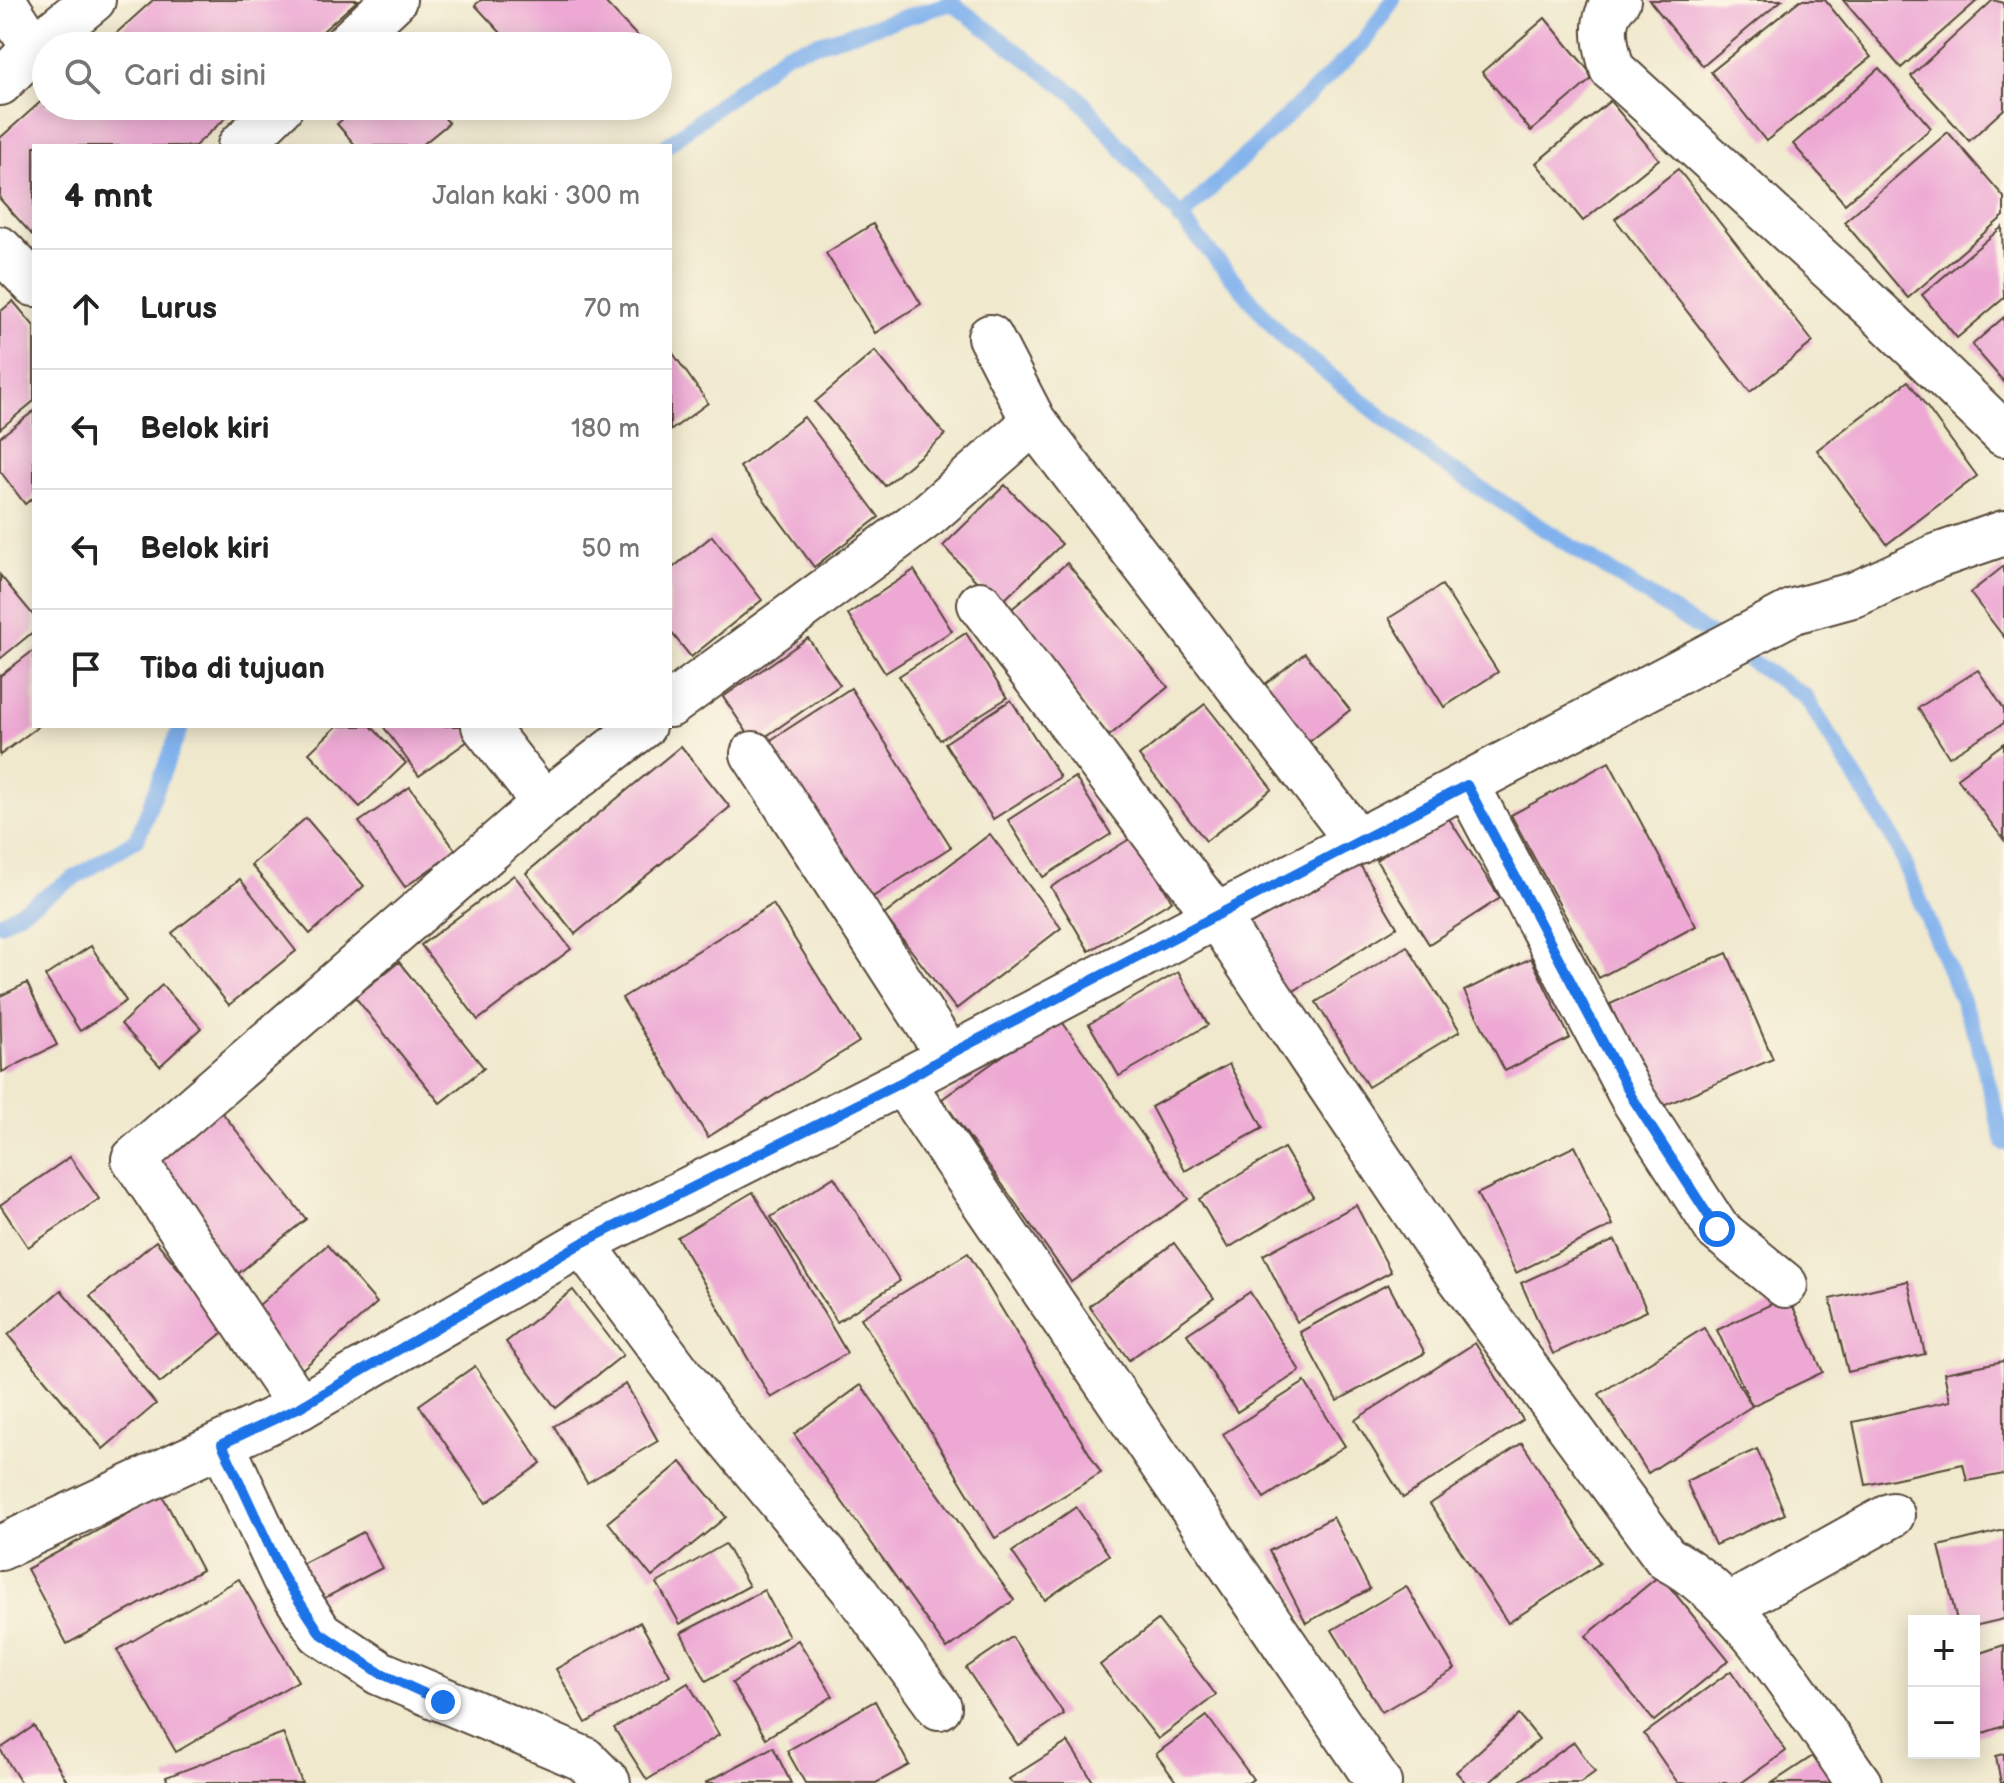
<!DOCTYPE html>
<html lang="id">
<head>
<meta charset="utf-8">
<style>
	:root { --surface:#fff; --page:#f2f2f2; --text:#222; --muted:#767676; --line:#e0e0e0 }
	body { margin:0; font-family:"Balsamiq Sans",sans-serif; background:var(--page); color:var(--text) }
	.controls { position:absolute; right:24px; bottom:24px; display:grid; overflow:hidden; border-radius:0px; box-shadow:0 4px 20px #0003 }
	.controls button { width:72px; height:72px; display:grid; place-items:center; padding:0; border:0; border-bottom:2px solid var(--line); background:var(--surface); color:var(--text); font:40px sans-serif }
	.stop { position:absolute; width:24px; height:24px; margin:-18px; border:6px solid #1a73e8; border-radius:50%; background:#fff }
	.stop.end { background:#1a73e8; border-color:#fff; box-shadow:0 2px 8px #0008 }
	.list { margin:0; padding:0; list-style:none }
	h2 { display:flex; justify-content:space-between; align-items:center; height:104px; margin:0; padding:0 32px; font-size:34px }
	h2 small { font-size:26px; font-weight:400; color:var(--muted) }
	.list li { display:grid; grid-template-columns:52px 1fr auto; gap:24px; align-items:center; box-sizing:border-box; height:120px; padding:0 32px; border-top:2px solid var(--line) }
	.list b { display:block; font-size:30px; white-space:nowrap }
	.list em { font-size:26px; font-style:normal; color:var(--muted) }
	.icon { flex:none; width:44px; height:44px; fill:none; stroke:currentColor; stroke-width:2; stroke-linecap:round; stroke-linejoin:round }
	.map { position:relative; flex:none; width:2004px; height:1783px; overflow:hidden }
	.search { position:absolute; background:var(--surface); box-shadow:0 4px 20px #0003; left:32px; top:32px; width:640px; height:88px; display:flex; align-items:center; gap:20px; box-sizing:border-box; padding:0 28px; border-radius:44px; color:var(--muted); font-size:30px }
	.panel { position:absolute; background:var(--surface); box-shadow:0 4px 20px #0003; left:32px; top:144px; width:640px; height:584px; border-radius:0px }
	.map>svg:first-child { display:block }
</style>
</head>
<body>
<div class="map">
<svg width="2004" height="1783" viewBox="0 0 2004 1783">
	<rect width="100%" height="100%" fill="#fcf5e5"/>
	<filter id="ink" filterUnits="userSpaceOnUse"><feTurbulence type="fractalNoise" baseFrequency=".0125" numOctaves="2"/><feDisplacementMap in="SourceGraphic" scale="16" xChannelSelector="R" yChannelSelector="G"/><feConvolveMatrix kernelMatrix="1 2 1 2 8 2 1 2 1" color-interpolation-filters="sRGB"/></filter>
	<filter id="wash" filterUnits="userSpaceOnUse"><feTurbulence type="fractalNoise" baseFrequency=".006" numOctaves="4" result="noise"/><feDisplacementMap in="SourceGraphic" scale="32" xChannelSelector="R" yChannelSelector="G"/><feGaussianBlur stdDeviation="1.8" result="paint"/><feColorMatrix in="noise" values="0 0 0 0 0 0 0 0 0 0 0 0 0 0 0 0 0 1.4 0 .05"/><feComposite in="paint" operator="in"/></filter>
	<g filter="url(#wash)">
		<rect width="100%" height="100%" fill="#f0e9ce"/>
		<g fill="none" stroke-linecap="round" stroke-linejoin="round">
			<g stroke="#82b2ed" stroke-width="16">
				<path d="M666 146 786 53 952 3 1078 97 1284 339 1438 461 1805 696 1896 843 1975 1032 2004 1143"/>
				<path d="M1179 219 1363 43 1393 0"/>
				<path d="M0 924 137 839 181 726"/>
			</g>
		</g>
		<g id="blocks">
			<g fill="#eda9d4">
				<path d="M153 0H358L306 46H102Z"/>
				<path d="M481 0H603L638 37 628 46H513L475 5Z"/>
				<path d="M1649 0H1782L1703 66Z"/>
				<path d="M1800 0H1825L1871 57 1766 141 1711 72Z"/>
				<path d="M1843 0H1978L1901 68Z"/>
				<path d="M1993 0 2004 3V109L1969 141 1911 76Z"/>
				<path d="M1545 18 1594 77 1531 131 1482 72Z"/>
				<path d="M1879 68 1931 128 1845 204 1793 144Z"/>
				<path d="M46 97V106H239L195 146H34V237L0 199V138Z"/>
				<path d="M1610 101 1659 159 1583 221 1536 163Z"/>
				<path d="M358 106H435L449 123 421 146H356L337 124Z"/>
				<path d="M1948 132 2004 197V216L1908 298 1844 222Z"/>
				<path d="M1678 169 1813 342 1750 392 1615 219Z"/>
				<path d="M873 224 921 304 875 333 826 253Z"/>
				<path d="M2002 227 2004 298 1957 338 1922 295Z"/>
				<path d="M13 301 34 326V401L0 429V312Z"/>
				<path d="M2004 317V382L1972 345Z"/>
				<path d="M670 349 708 403 670 431Z"/>
				<path d="M875 351 945 435 885 486 815 402Z"/>
				<path d="M1908 381 1977 476 1887 544 1817 450Z"/>
				<path d="M34 411V497L25 504 0 471V437Z"/>
				<path d="M804 417 879 517 814 567 740 467Z"/>
				<path d="M1005 485 1062 544 999 605 943 546Z"/>
				<path d="M712 536 762 600 691 657 670 631V570Z"/>
				<path d="M1067 563 1168 687 1109 736 1008 612Z"/>
				<path d="M2004 566V637L1970 593Z"/>
				<path d="M914 570 952 631 885 673 848 614Z"/>
				<path d="M0 575 34 616V631L0 659Z"/>
				<path d="M1442 585 1498 672 1444 707 1389 618Z"/>
				<path d="M966 633 1007 698 940 740 899 676Z"/>
				<path d="M808 638 840 685 755 744 723 697Z"/>
				<path d="M34 650V726H39L0 755V676Z"/>
				<path d="M1305 653 1350 710 1300 749 1255 692Z"/>
				<path d="M1978 670 2004 709V723L1949 757 1918 708Z"/>
				<path d="M851 688 951 847 863 903 763 745Z"/>
				<path d="M1011 700 1060 777 993 819 945 743Z"/>
				<path d="M1205 704 1272 789 1206 841 1139 756Z"/>
				<path d="M337 726H371L406 763 360 807 309 753Z"/>
				<path d="M383 726H464L472 738 419 776Z"/>
				<path d="M2004 743V840L1957 778Z"/>
				<path d="M681 746 730 807 575 934 526 873Z"/>
				<path d="M1609 762 1696 926 1599 978 1511 815Z"/>
				<path d="M1075 777 1111 834 1043 877 1008 820Z"/>
				<path d="M410 787 456 851 405 887 359 822Z"/>
				<path d="M1446 814 1500 898 1429 944 1376 860Z"/>
				<path d="M306 818 364 886 310 934 251 865Z"/>
				<path d="M990 834 1061 928 956 1009 884 915Z"/>
				<path d="M1133 837 1172 901 1089 951 1051 887Z"/>
				<path d="M1357 860 1397 927 1279 1000 1238 932Z"/>
				<path d="M514 875 571 949 478 1020 421 945Z"/>
				<path d="M240 879 296 951 229 1005 172 933Z"/>
				<path d="M773 904 859 1042 708 1137 622 998Z"/>
				<path d="M91 946 126 1001 80 1031 45 976Z"/>
				<path d="M1407 946 1460 1031 1368 1087 1316 1002Z"/>
				<path d="M1727 953 1773 1059 1654 1110 1610 1004Z"/>
				<path d="M1531 958 1570 1038 1505 1071 1464 991Z"/>
				<path d="M399 962 484 1068 440 1103 355 997Z"/>
				<path d="M1178 972 1208 1025 1119 1076 1089 1024Z"/>
				<path d="M27 983 57 1045 2 1072 0 996Z"/>
				<path d="M162 985 201 1028 160 1066 121 1024Z"/>
				<path d="M1058 1016 1188 1199 1071 1282 942 1099Z"/>
				<path d="M1229 1064 1263 1128 1185 1171 1151 1107Z"/>
				<path d="M213 1101 306 1219 234 1277 140 1160Z"/>
				<path d="M1575 1146 1613 1225 1516 1273 1477 1194Z"/>
				<path d="M1284 1148 1313 1197 1228 1248 1199 1199Z"/>
				<path d="M70 1157 99 1199 28 1247 0 1205Z"/>
				<path d="M834 1177 900 1281 837 1322 771 1217Z"/>
				<path d="M753 1192 847 1353 771 1398 677 1237Z"/>
				<path d="M1356 1205 1391 1272 1297 1322 1263 1255Z"/>
				<path d="M1615 1240 1647 1311 1553 1354 1521 1283Z"/>
				<path d="M156 1241 227 1329 160 1383 90 1296Z"/>
				<path d="M1174 1243 1214 1298 1129 1360 1089 1306Z"/>
				<path d="M327 1245 377 1303 300 1371 250 1313Z"/>
				<path d="M968 1253 1101 1473 995 1538 861 1318Z"/>
				<path d="M1908 1281 1925 1354 1848 1372 1830 1299Z"/>
				<path d="M1388 1284 1425 1353 1337 1401 1300 1332Z"/>
				<path d="M61 1290 156 1404 103 1449 8 1335Z"/>
				<path d="M573 1290 623 1355 556 1408 506 1342Z"/>
				<path d="M1250 1292 1300 1371 1237 1412 1187 1334Z"/>
				<path d="M1788 1296 1823 1372 1752 1406 1717 1330Z"/>
				<path d="M1704 1328 1752 1406 1648 1473 1599 1394Z"/>
				<path d="M1475 1343 1523 1420 1403 1498 1355 1420Z"/>
				<path d="M2004 1361V1474L1967 1481 1963 1464 1866 1485 1853 1422 1950 1401 1944 1373Z"/>
				<path d="M475 1366 541 1463 486 1503 419 1405Z"/>
				<path d="M1305 1382 1345 1446 1264 1498 1223 1434Z"/>
				<path d="M626 1384 658 1441 587 1483 554 1426Z"/>
				<path d="M861 1385 1014 1600 947 1649 794 1434Z"/>
				<path d="M1522 1443 1600 1563 1508 1623 1430 1504Z"/>
				<path d="M1757 1449 1785 1514 1715 1545 1686 1481Z"/>
				<path d="M681 1462 726 1517 652 1577 608 1522Z"/>
				<path d="M162 1495 202 1570 67 1644 27 1569Z"/>
				<path d="M1076 1507 1109 1555 1045 1600 1012 1552Z"/>
				<path d="M1333 1517 1370 1589 1306 1623 1269 1551Z"/>
				<path d="M2004 1530V1619L1974 1626V1621H1957L1939 1546Z"/>
				<path d="M363 1532 382 1568 304 1609 286 1572Z"/>
				<path d="M725 1544 749 1586 680 1624 657 1583Z"/>
				<path d="M1660 1575 1729 1660 1654 1721 1586 1636Z"/>
				<path d="M239 1579 298 1681 176 1752 117 1650Z"/>
				<path d="M1406 1586 1455 1669 1382 1712 1332 1630Z"/>
				<path d="M764 1590 789 1636 706 1681 681 1633Z"/>
				<path d="M1158 1620 1216 1695 1158 1739 1100 1665Z"/>
				<path d="M640 1622 670 1675 586 1723 556 1669Z"/>
				<path d="M1012 1637 1064 1714 1018 1745 966 1668Z"/>
				<path d="M798 1640 833 1696 766 1738 732 1683Z"/>
				<path d="M2004 1645V1726L1974 1736V1655Z"/>
				<path d="M1731 1671 1786 1751 1741 1783H1678L1644 1734Z"/>
				<path d="M688 1683 719 1735 647 1780 614 1728Z"/>
				<path d="M875 1701 909 1765 876 1783H805L787 1751Z"/>
				<path d="M1519 1715 1539 1739 1489 1783H1466L1456 1772Z"/>
				<path d="M1207 1716 1253 1779 1248 1783H1177L1156 1754Z"/>
				<path d="M34 1726 68 1783H21L0 1749Z"/>
				<path d="M283 1733 302 1783H168L166 1777Z"/>
				<path d="M1068 1742 1094 1783H1012L1009 1779Z"/>
				<path d="M1574 1742 1595 1772 1580 1783H1517Z"/>
				<path d="M773 1747 791 1783H705Z"/>
				<path d="M1819 1752 1839 1783H1772Z"/>
				<path d="M2004 1754V1783H2001L1996 1756Z"/>
			</g>
		</g>
	</g>
	<g filter="url(#ink)">
		<use href="#blocks" fill-opacity="0" stroke="#564738" stroke-width="2"/>
		<g fill="none" stroke-linecap="round" stroke-linejoin="round">
			<defs>
				<g id="minor">
					<path d="M3 0 34 48"/>
					<path d="M1618 0C1597 18 1606 47 1612 69L1881 315 2004 434"/>
					<path d="M345 46 394 0"/>
					<path d="M0 83 34 48 93 0"/>
					<path d="M240 146 281 106"/>
					<path d="M0 249 34 284"/>
					<path d="M990 337 1034 422 1358 842"/>
					<path d="M980 604 1216 916 1446 1259 1666 1558C1743 1597 1808 1712 1859 1783"/>
					<path d="M670 705 928 515 1034 422"/>
					<path d="M484 726 544 803"/>
					<path d="M753 754 948 1055"/>
					<path d="M1467 785 1633 1099 1717 1229 1785 1285"/>
					<path d="M902 1082 1379 1783"/>
					<path d="M582 1243 719 1427 854 1590 939 1707"/>
					<path d="M300 1407 134 1159 544 803 643 726"/>
					<path d="M222 1444 284 1578 320 1633 380 1673 584 1759 608 1783"/>
					<path d="M0 1548 300 1407 582 1243 902 1082 1794 611 1856 594 1937 556 2004 533"/>
					<path d="M1730 1605 1892 1515"/>
				</g>
			</defs>
			<use href="#minor" stroke="#564738" stroke-width="48"/>
			<use href="#minor" stroke="#fff" stroke-width="44"/>
		</g>
	</g>
	<g fill="none" stroke-linecap="round" stroke-linejoin="round" filter="url(#ink)">
		<path stroke="#1a73e8" stroke-width="10" d="M443 1702 380 1673 320 1633 284 1578 222 1444 300 1407 582 1243 902 1082 948 1055 1467 785 1633 1099 1717 1229"/>
	</g>
</svg>
<div class="controls">
<button>+</button>
<button>−</button>
</div>
<div class="stop" style="left:1717px;top:1229px"></div>
<div class="stop end" style="left:443px;top:1702px"></div>
<div class="search"><svg class="icon" aria-label="search" viewBox="0 0 24 24"><circle cx="10" cy="10" r="6"/><path d="M15 15l6 6"/></svg>Cari di sini</div>
<section class="panel">
<h2>4 mnt<small>Jalan kaki · 300 m</small></h2>
<ul class="list">
<li><svg class="icon" aria-label="ahead" viewBox="0 0 24 24"><path d="M12 20V5M6 11l6-6 6 6"/></svg><div><b>Lurus</b></div><em>70 m</em></li>
<li><svg class="icon" aria-label="left" viewBox="0 0 24 24"><path d="M17 20v-9H6M10 6l-5 5 5 5"/></svg><div><b>Belok kiri</b></div><em>180 m</em></li>
<li><svg class="icon" aria-label="left" viewBox="0 0 24 24"><path d="M17 20v-9H6M10 6l-5 5 5 5"/></svg><div><b>Belok kiri</b></div><em>50 m</em></li>
<li><svg class="icon" aria-label="arrive" viewBox="0 0 24 24"><path d="M6 21V4h12l-3 4 3 4H6"/></svg><div><b>Tiba di tujuan</b></div></li>
</ul>
</section>
</div>
</body>
</html>
